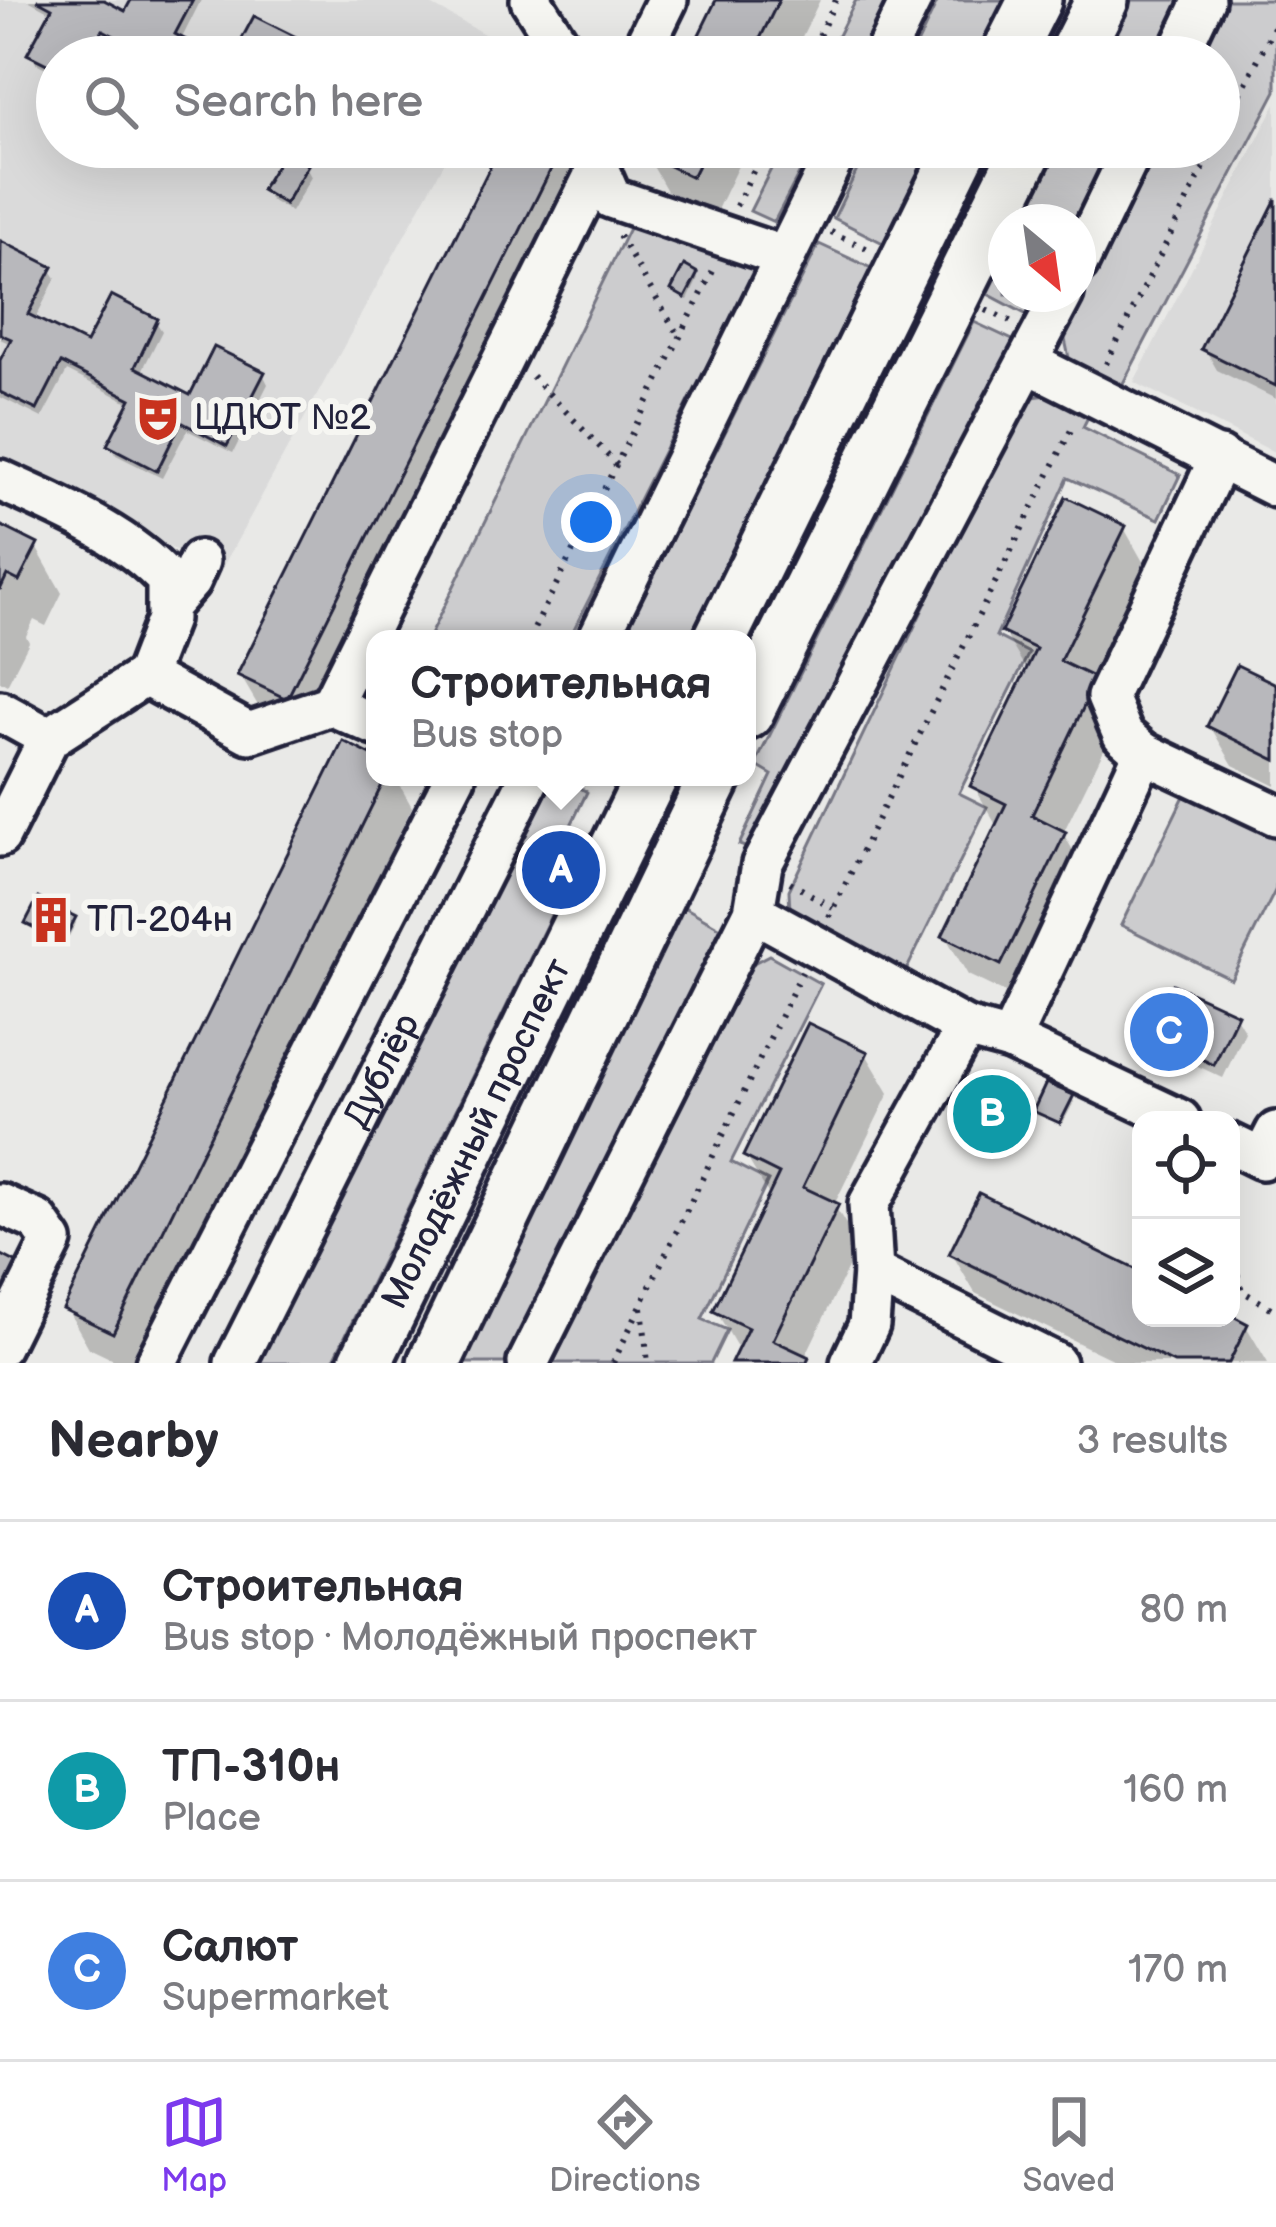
<!DOCTYPE html>
<html lang="en">
<head>
<meta charset="utf-8">
<style>
	:root { --surface:#fff; --page:#f2f2f3; --text:#2b2b33; --muted:#7c7c81; --line:#e1e1e2; --accent:#7c3aed }
	body { margin:0; font-family:"Balsamiq Sans",sans-serif; background:var(--page); color:var(--text) }
	.controls { position:absolute; right:36px; bottom:36px; display:grid; overflow:hidden; border-radius:24px; box-shadow:0 12px 48px #0002 }
	.controls button { width:108px; height:108px; display:grid; place-items:center; padding:0; border:0; border-bottom:3px solid var(--line); background:var(--surface); color:var(--text); font:60px sans-serif }
	.compass { position:absolute; left:988px; top:204px; width:108px; height:108px; border-radius:50%; background:var(--surface); box-shadow:0 12px 48px #0002; rotate:151deg }
	.you { position:absolute; left:591px; top:522px; width:42px; height:42px; margin:-30px; border:9px solid #fff; border-radius:50%; background:#1a73e8; box-shadow:0 0 0 18px #1a73e833 }
	.badge { display:grid; place-items:center; width:78px; height:78px; border-radius:50%; background:var(--accent); color:#fff; font-size:39px; font-weight:700 }
	.pin { position:absolute; translate:-50% -50%; border:6px solid #fff; box-shadow:0 3px 12px #0006 }
	.popup { position:absolute; left:366px; top:630px; width:390px; height:156px; box-sizing:border-box; display:grid; place-content:center; border-radius:24px; background:var(--surface); filter:drop-shadow(0 3px 9px #0005); font-size:39px; white-space:nowrap; color:var(--muted) }
	.popup b { font-size:45px; color:var(--text) }
	.popup::after { content:''; position:absolute; left:50%; top:100%; margin-left:-24px; border:24px solid transparent; border-top-color:var(--surface) }
	.list { margin:0; padding:0; list-style:none }
	h2 { display:flex; justify-content:space-between; align-items:center; height:156px; margin:0; padding:0 48px; font-size:51px }
	h2 small { font-size:39px; font-weight:400; color:var(--muted) }
	.list li { display:grid; grid-template-columns:78px 1fr auto; gap:36px; align-items:center; box-sizing:border-box; height:180px; padding:0 48px; border-top:3px solid var(--line) }
	.list b { display:block; font-size:45px; white-space:nowrap }
	.list p { margin:0; font-size:39px; white-space:nowrap; color:var(--muted) }
	.list em { font-size:39px; font-style:normal; color:var(--muted) }
	.icon { flex:none; width:66px; height:66px; fill:none; stroke:currentColor; stroke-width:2; stroke-linecap:round; stroke-linejoin:round }
	.map { position:relative; flex:none; width:1276px; height:1363px; overflow:hidden }
	.search { position:absolute; background:var(--surface); box-shadow:0 12px 48px #0002; left:36px; right:36px; top:36px; height:132px; display:flex; align-items:center; gap:30px; box-sizing:border-box; padding:0 42px; border-radius:66px; color:var(--muted); font-size:45px }
	.sheet { height:696px; background:var(--surface) }
	nav { display:flex; justify-content:space-around; align-items:center; box-sizing:border-box; height:168px; border-top:3px solid var(--line); background:var(--surface); font-size:33px; color:var(--muted) }
	nav a { display:grid; justify-items:center; gap:6px }
	nav .on { color:var(--accent) }
	.map>svg:first-child { display:block }
</style>
</head>
<body>
<div class="map">
<svg width="1276" height="1363" viewBox="0 0 1276 1363">
	<rect width="100%" height="100%" fill="#e9e9e7"/>
	<filter id="ink" filterUnits="userSpaceOnUse"><feTurbulence type="fractalNoise" baseFrequency=".00833" numOctaves="2"/><feDisplacementMap in="SourceGraphic" scale="24" xChannelSelector="R" yChannelSelector="G"/><feConvolveMatrix kernelMatrix="1 2 1 2 8 2 1 2 1" color-interpolation-filters="sRGB"/></filter>
	<g filter="url(#ink)">
		<g fill="#dadada">
			<path d="M0 0H422L508 47 503 57H57V147H453L220 572 0 464Z"/>
			<path d="M1276 103V453L1134 382Z"/>
		</g>
		<g fill="#ccccce" stroke="#777784" stroke-width="3">
			<path d="M856 0H889L859 57H827Z"/>
			<path d="M938 0H1007L978 57H911Z"/>
			<path d="M1131 0H1188L1159 57H1103Z"/>
			<path d="M1227 0H1276V91L1119 391 1072 372 1063 330 1154 147H1219V57H1198Z"/>
			<path d="M782 147H813L774 222 750 211Z"/>
			<path d="M868 147H933L885 244 834 218Z"/>
			<path d="M1058 147H1114L1076 222H1021Z"/>
			<path d="M633 220 758 264 569 639H428Z"/>
			<path d="M819 244 871 268 689 639H622Z"/>
			<path d="M1006 253V294H1040L1029 316 986 293Z"/>
			<path d="M974 322 1023 345 756 851 739 845 772 775 755 765Z"/>
			<path d="M1062 393 1093 407 1083 427 1180 475 1159 519 1068 478 996 636 1029 653 959 793 987 807 902 979 790 912 789 890 1013 420 1033 397Z"/>
			<path d="M553 777H561L587 792 544 881 563 891 332 1363H257Z"/>
			<path d="M1185 794 1276 838V889L1231 979 1121 925Z"/>
			<path d="M679 904 721 928 506 1363H458Z"/>
			<path d="M769 955 821 984 731 1162 768 1181 702 1319 727 1330 711 1363H553L748 966Z"/>
		</g>
		<g fill="#0003">
			<path d="M28 0H97L126 15 135 0H201L181 40 213 57H145L108 38 98 57H57V74L36 63 31 54 52 13Z"/>
			<path d="M719 0H820L792 57H691Z"/>
			<path d="M302 44 305 57H236Z"/>
			<path d="M504 147H575L590 173 309 736 263 714 240 675Z"/>
			<path d="M647 147H747L715 214 667 191 645 152Z"/>
			<path d="M306 167 311 177 291 212 270 200 265 190Z"/>
			<path d="M1276 206V399L1217 370 1205 349Z"/>
			<path d="M3 245 50 269 56 278 34 321 88 347 156 322 162 331 141 373 191 399 263 374 268 384 233 453 187 430 162 478 116 455 111 445 132 404 67 371 42 418 0 397V367L11 344 0 339Z"/>
			<path d="M696 275 698 279 688 300 676 294 674 290Z"/>
			<path d="M0 528 36 547 62 593 46 626 34 620 26 636 29 642 7 685 0 681Z"/>
			<path d="M1124 528 1146 567 1092 680 1118 721 1063 833 1086 873 1024 1002 968 975 945 936 996 825 974 786 1027 671 1004 632Z"/>
			<path d="M1276 688V786L1233 765 1210 726Z"/>
			<path d="M375 760V777H395L412 807 139 1363H120L89 1348 67 1309Z"/>
			<path d="M74 919 76 923 65 944 29 923Z"/>
			<path d="M1236 1017 1245 1032 1223 1078 1162 1049 1153 1034Z"/>
			<path d="M866 1054 889 1093 834 1205 859 1245 805 1357 809 1363H735L740 1352 716 1311 769 1195 746 1156Z"/>
			<path d="M1072 1098 1074 1102 1062 1125 1037 1111Z"/>
			<path d="M1013 1113 1015 1117 1006 1135 972 1117Z"/>
			<path d="M952 1254 1141 1275V1318L1246 1326 1268 1363H1120L975 1293Z"/>
			<path d="M0 1258 23 1269 45 1308 22 1355 0 1344Z"/>
		</g>
		<g fill="#b8b8bc" stroke="#22223b" stroke-width="3">
			<path d="M37 0H104L125 11 131 0H193L175 34 219 57H154L103 30 88 57H57V69L27 54 52 8Z"/>
			<path d="M716 0H779L751 57H688Z"/>
			<path d="M254 16 304 41 296 57H232Z"/>
			<path d="M500 147H562L287 699 237 675Z"/>
			<path d="M644 147H707L692 177 641 152Z"/>
			<path d="M285 151 308 165 285 204 261 190Z"/>
			<path d="M1276 199V386L1201 349Z"/>
			<path d="M1 241 53 267 28 314 86 343 111 295 158 319 135 367 190 395 214 347 265 372 227 446 181 422 157 471 107 445 131 399 61 363 37 410 0 392V360L11 339 0 334Z"/>
			<path d="M684 265 698 273 685 298 671 290Z"/>
			<path d="M1066 497 1126 526 1060 661 1097 679 1032 815 1066 832 1001 965 942 936 1006 804 970 786 1036 649 1001 632Z"/>
			<path d="M0 525 38 544 19 581 7 575 0 590Z"/>
			<path d="M1237 665 1276 684V760L1207 726Z"/>
			<path d="M343 741 375 757V777H386L113 1333 63 1309Z"/>
			<path d="M38 898 76 917 63 942 25 923Z"/>
			<path d="M1173 984 1238 1014 1214 1065 1150 1034Z"/>
			<path d="M808 1023 868 1052 803 1187 839 1204 773 1340 809 1357 806 1363H731L748 1328 713 1311 779 1174 743 1156Z"/>
			<path d="M1046 1083 1074 1095 1060 1123 1033 1111Z"/>
			<path d="M979 1094 1015 1111 1004 1133 968 1117Z"/>
			<path d="M979 1193 1141 1272V1318L1231 1315 1248 1324 1229 1363H1174L949 1254Z"/>
			<path d="M0 1254 25 1267 0 1317Z"/>
		</g>
		<g fill="none" stroke-linecap="round" stroke-linejoin="round">
			<defs>
				<g id="minor">
					<path d="M531 0 567 57"/>
					<path d="M639 57 667 0"/>
					<path d="M883 57 911 0"/>
					<path d="M1177 57 1204 0"/>
					<path d="M598 152V168L611 198 785 257"/>
					<path d="M1078 263 1134 147"/>
					<path d="M1029 363 1276 487"/>
					<path d="M0 480C58 507 123 532 167 580V619L145 676"/>
					<path d="M167 607 190 581 199 561"/>
					<path d="M598 639 839 147"/>
					<path d="M331 705 598 168"/>
					<path d="M0 711 49 738"/>
					<path d="M1144 753 1123 735 1107 697 1220 457"/>
					<path d="M0 836 49 738 145 676 249 733 331 705 375 725"/>
					<path d="M754 912 966 1028 1010 1040 1180 1120"/>
					<path d="M1010 1040 1144 753 1276 815"/>
					<path d="M1231 1144 1262 1159 1276 1132"/>
					<path d="M0 1204 38 1221 52 1241 0 1346"/>
					<path d="M873 1272 869 1204 966 1028"/>
					<path d="M156 1363 455 777"/>
					<path id="s1" d="M235 1363 530 777"/>
					<path d="M528 1363 754 912 762 864 1063 294"/>
					<path d="M851 1363 869 1325 873 1272 1055 1363"/>
				</g>
				<g id="major">
					<path d="M1006 57 1035 0"/>
					<path d="M1073 57 1102 0"/>
					<path d="M720 639 962 147"/>
					<path d="M747 713 1028 147"/>
					<path id="s2" d="M365 1363 651 777"/>
					<path d="M434 1363 715 777"/>
				</g>
			</defs>
			<use href="#minor" stroke="#22223b" stroke-width="48"/>
			<use href="#major" stroke="#22223b" stroke-width="60"/>
			<g stroke="#22223b" stroke-width="6" stroke-dasharray="3 9" stroke-linecap="butt">
				<path d="M809 57 836 0"/>
				<path d="M1219 137 1276 23"/>
				<path d="M736 206 765 147"/>
				<path d="M831 232 868 249"/>
				<path d="M619 236 680 338"/>
				<path d="M986 310 1012 322"/>
				<path d="M1106 364 1214 147"/>
				<path d="M532 376 617 465"/>
				<path d="M529 639 716 265"/>
				<path d="M790 882 833 908"/>
				<path d="M829 917 1074 424"/>
				<path d="M1231 1251 1242 1291 1276 1311"/>
				<path d="M642 1307 648 1363"/>
				<path d="M613 1363 802 972"/>
			</g>
			<use href="#minor" stroke="#f6f6f2" stroke-width="39"/>
			<use href="#major" stroke="#f6f6f2" stroke-width="51"/>
		</g>
	</g>
	<defs>
		<symbol id="theatre-bare" viewBox="-9 -9 18 18"><path d="M-5-5.5Q0-4 5-5.5V0Q5 5 0 6Q-5 5-5 0ZM-3.3-2.5H-1v1.5H-3.3ZM1-2.5H3.3v1.5H1ZM-2.8 1Q0 5.5 2.8 1Z" fill="#c8321e" stroke="#f6f6f2" stroke-width="2.5" paint-order="stroke"/></symbol>
		<symbol id="building-bare" viewBox="-9 -9 18 18"><path d="M-4-6H4V6H1V3H-1V6H-4ZM-2.5-4.3h1.7v1.8h-1.7ZM.8-4.3h1.7v1.8H.8ZM-2.5-1h1.7V.8h-1.7ZM.8-1h1.7V.8H.8Z" fill="#c8321e" stroke="#f6f6f2" stroke-width="2.5" paint-order="stroke"/></symbol>
	</defs>
	<g fill-rule="evenodd">
		<use href="#theatre-bare" x="125" y="385" width="66" height="66"/>
		<use href="#building-bare" x="18" y="887" width="66" height="66"/>
	</g>
	<g text-anchor="middle" dominant-baseline="central" stroke-width="12" stroke-linejoin="round" paint-order="stroke">
		<g font-size="36" fill="#22223b" stroke="#f6f6f2" text-anchor="start">
			<text x="194" y="418">ЦДЮТ №2</text>
			<text x="87" y="920">ТП-204н</text>
		</g>
		<g font-size="36" fill="#22223b" stroke="#f6f6f2">
			<text stroke="none"><textPath href="#s1" startOffset="327">Дублёр</textPath></text>
			<text stroke="none"><textPath href="#s2" startOffset="255">Молодёжный проспект</textPath></text>
		</g>
	</g>
</svg>
<div class="controls">
<button><svg class="icon" aria-label="locate" viewBox="0 0 24 24"><circle cx="12" cy="12" r="6"/><path d="M12 2v4M12 18v4M2 12h4M18 12h4"/></svg></button>
<button><svg class="icon" aria-label="layers" viewBox="0 0 24 24"><path d="M12 4l9 5-9 5-9-5zM3 14l9 5 9-5"/></svg></button>
</div>
<svg class="compass" viewBox="-18 -18 36 36"><path d="M0-13l5 13h-10z" fill="#e53935"/><path d="M0 13l5-13h-10z" fill="#7c7c81"/></svg>
<div class="you"></div>
<div class="pin badge" style="left:561px;top:870px;background:#1a4fb4">A</div>
<div class="popup"><b>Строительная</b>Bus stop</div>
<div class="pin badge" style="left:992px;top:1114px;background:#0f9aa8">B</div>
<div class="pin badge" style="left:1169px;top:1032px;background:#3f7fe0">C</div>
<div class="search"><svg class="icon" aria-label="search" viewBox="0 0 24 24"><circle cx="10" cy="10" r="6"/><path d="M15 15l6 6"/></svg>Search here</div>
</div>
<section class="sheet">
<h2>Nearby<small>3 results</small></h2>
<ul class="list">
<li><span class="badge" style="background:#1a4fb4">A</span><div><b>Строительная</b><p>Bus stop · Молодёжный проспект</p></div><em>80 m</em></li>
<li><span class="badge" style="background:#0f9aa8">B</span><div><b>ТП-310н</b><p>Place</p></div><em>160 m</em></li>
<li><span class="badge" style="background:#3f7fe0">C</span><div><b>Салют</b><p>Supermarket</p></div><em>170 m</em></li>
</ul>
</section>
<nav>
<a class="on"><svg class="icon" aria-label="map" viewBox="0 0 24 24"><path d="M3 6l6-2 6 2 6-2v14l-6 2-6-2-6 2zM9 4v14M15 6v14"/></svg>Map</a>
<a><svg class="icon" aria-label="directions" viewBox="0 0 24 24"><path d="M12 3l9 9-9 9-9-9zM9 14v-3h6M13 9l2 2-2 2"/></svg>Directions</a>
<a><svg class="icon" aria-label="saved" viewBox="0 0 24 24"><path d="M7 4h10v16l-5-4-5 4z"/></svg>Saved</a>
</nav>
</body>
</html>
